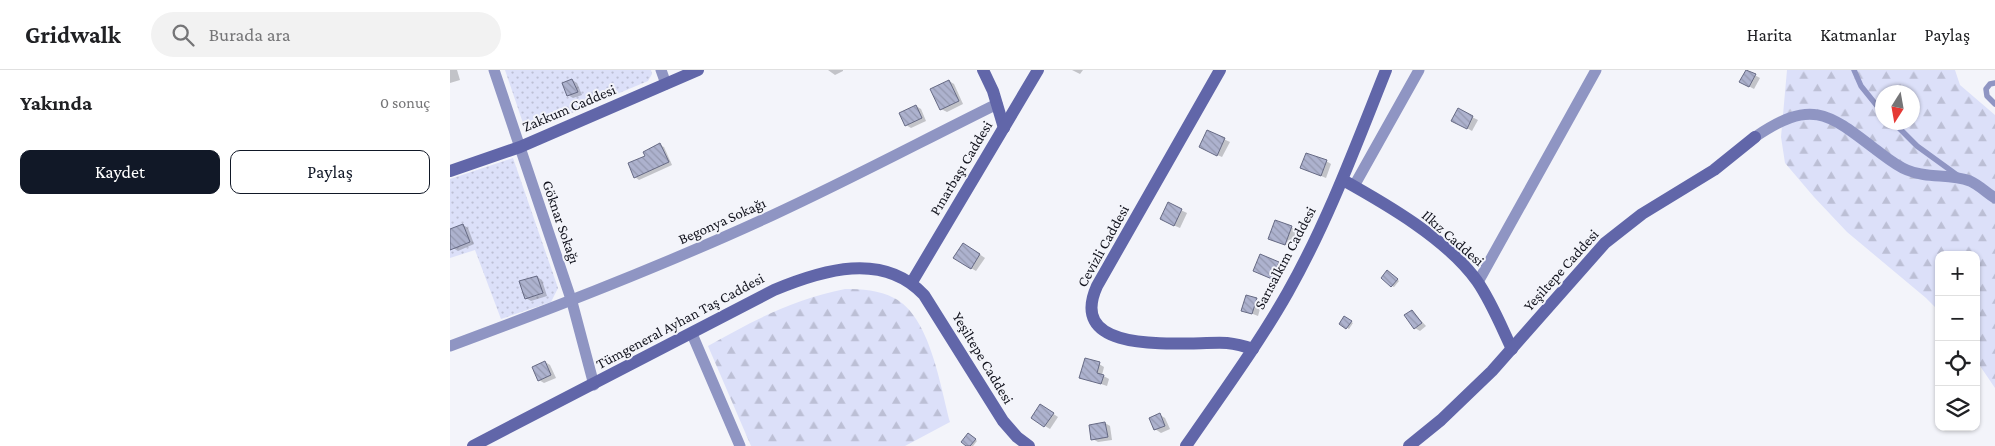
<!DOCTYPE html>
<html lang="tr">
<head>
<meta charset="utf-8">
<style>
	:root { --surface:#fff; --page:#f2f2f2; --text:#202124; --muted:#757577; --line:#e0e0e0; --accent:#111827 }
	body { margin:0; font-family:"Crimson Pro",serif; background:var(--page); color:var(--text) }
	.controls { position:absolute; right:15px; bottom:15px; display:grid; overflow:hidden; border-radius:10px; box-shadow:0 1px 4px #0004 }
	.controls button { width:45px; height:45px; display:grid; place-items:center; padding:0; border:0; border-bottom:1px solid var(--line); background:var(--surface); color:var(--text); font:25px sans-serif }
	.compass { position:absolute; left:1425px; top:15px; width:45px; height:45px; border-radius:50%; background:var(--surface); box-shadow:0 1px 4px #0004; rotate:191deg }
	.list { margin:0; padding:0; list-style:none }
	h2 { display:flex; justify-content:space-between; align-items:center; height:65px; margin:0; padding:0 20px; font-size:21px }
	h2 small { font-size:16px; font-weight:400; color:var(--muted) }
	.actions { display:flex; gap:10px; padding:15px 20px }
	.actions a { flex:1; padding:11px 0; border:1px solid var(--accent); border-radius:10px; text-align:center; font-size:18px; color:var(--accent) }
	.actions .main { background:var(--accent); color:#fff }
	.icon { flex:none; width:28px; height:28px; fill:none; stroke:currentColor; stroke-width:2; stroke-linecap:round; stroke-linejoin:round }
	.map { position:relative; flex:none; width:1545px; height:376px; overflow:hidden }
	header { display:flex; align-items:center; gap:30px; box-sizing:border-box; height:70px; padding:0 25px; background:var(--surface); border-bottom:1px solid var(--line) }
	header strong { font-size:24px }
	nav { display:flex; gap:28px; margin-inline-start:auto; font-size:18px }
	.search { width:350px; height:45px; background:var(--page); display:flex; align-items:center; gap:12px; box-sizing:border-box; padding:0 18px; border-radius:28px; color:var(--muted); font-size:19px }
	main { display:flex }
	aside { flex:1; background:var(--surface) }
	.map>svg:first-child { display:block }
</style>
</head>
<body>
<header>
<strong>Gridwalk</strong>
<div class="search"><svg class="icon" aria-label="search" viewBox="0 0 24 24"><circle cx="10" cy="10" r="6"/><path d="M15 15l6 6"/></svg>Burada ara</div>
<nav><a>Harita</a><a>Katmanlar</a><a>Paylaş</a></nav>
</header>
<main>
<aside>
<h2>Yakında<small>0 sonuç</small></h2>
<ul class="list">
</ul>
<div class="actions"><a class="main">Kaydet</a><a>Paylaş</a></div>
</aside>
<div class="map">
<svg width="1545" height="376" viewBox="0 0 1545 376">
	<defs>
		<pattern id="grass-dots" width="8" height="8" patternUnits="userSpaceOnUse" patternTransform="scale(1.25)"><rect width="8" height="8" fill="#dce0f9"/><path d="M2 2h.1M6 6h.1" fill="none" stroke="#bcbfd5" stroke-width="1.8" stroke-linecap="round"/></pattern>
		<pattern id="forest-firs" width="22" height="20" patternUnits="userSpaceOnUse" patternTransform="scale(1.25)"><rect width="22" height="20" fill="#dce0f9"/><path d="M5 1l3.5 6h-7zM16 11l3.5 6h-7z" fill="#bcbfd5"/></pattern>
		<pattern id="building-back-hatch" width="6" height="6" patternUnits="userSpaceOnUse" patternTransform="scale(1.25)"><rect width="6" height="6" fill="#adb2ce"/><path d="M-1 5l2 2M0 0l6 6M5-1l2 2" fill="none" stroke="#9498b0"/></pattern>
	</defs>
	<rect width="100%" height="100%" fill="#f3f4fa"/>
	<g fill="url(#grass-dots)">
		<path d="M55 0H201L202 4 198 11 76 62Z"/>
		<path d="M63 88 108 218 101 232 51 249 25 180 0 188V109Z"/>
	</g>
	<g fill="url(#forest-firs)" fill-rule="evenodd">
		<path d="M1337 0H1505L1510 15 1545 45V318L1526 290V185H1489V241L1476 228 1397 162 1364 127 1335 93 1331 67ZM1432 22H1462V52H1432Z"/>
		<path d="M395 219C412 219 429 220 444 228 480 246 490 315 500 352L455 376H301L258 276C302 251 344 229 395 219Z"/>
	</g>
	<g fill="#0003">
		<path d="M0 0H7L10 10 0 13Z"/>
		<path d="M378 0H393V1L385 5Z"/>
		<path d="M622 0H633L630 4Z"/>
		<path d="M1297 1 1310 8 1304 19 1291 12Z"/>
		<path d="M122 10 127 13 132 25 123 28 118 25Z"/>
		<path d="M499 11 504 14 513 34 497 42 491 39Z"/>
		<path d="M466 36 471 39 476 51 461 58 456 55Z"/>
		<path d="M1008 40 1028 50 1022 61 1003 50Z"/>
		<path d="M758 62 780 72 772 87 756 80Z"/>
		<path d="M209 75 214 77 222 95 189 110 185 107 197 87Z"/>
		<path d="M876 91 881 94 876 108 852 98Z"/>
		<path d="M718 134 737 143 730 158 716 152Z"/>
		<path d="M13 155 18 158 24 174 8 181 3 178 0 171V160Z"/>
		<path d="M841 157 847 160 840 177 825 171Z"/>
		<path d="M519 177 535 188 526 201 521 198Z"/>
		<path d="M811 186 834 196 828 211 810 204Z"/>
		<path d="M940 203 949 211 944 217 942 216Z"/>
		<path d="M87 207 92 210 97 226 81 231 76 228Z"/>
		<path d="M797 226 812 232 808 246 793 240Z"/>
		<path d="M962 241 976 256 970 261 965 258Z"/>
		<path d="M894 248 903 253 899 259 891 254Z"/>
		<path d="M95 292 100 295 106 308 94 313 89 310Z"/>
		<path d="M649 294 654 297 652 305 659 309 657 316 631 307Z"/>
		<path d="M596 339 608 347 600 359 595 356Z"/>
		<path d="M710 345 715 348 720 359 711 363 705 359 701 349Z"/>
		<path d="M655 353 660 356 662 370 648 372 643 369Z"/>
		<path d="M521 365 527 371 523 376H518Z"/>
	</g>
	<g fill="url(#building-back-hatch)" stroke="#666a84">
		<path d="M1296 0 1306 4 1299 17 1289 12Z"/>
		<path d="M122 9 128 22 117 26 112 13Z"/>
		<path d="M499 10 509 31 490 40 480 19Z"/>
		<path d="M466 35 472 48 455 56 449 43Z"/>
		<path d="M1008 38 1023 46 1017 59 1001 51Z"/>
		<path d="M757 60 775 68 767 86 749 77Z"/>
		<path d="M210 73 219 92 184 108 178 93 195 86 193 82Z"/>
		<path d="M856 83 877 90 871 106 850 98Z"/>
		<path d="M718 132 732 139 724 156 710 149Z"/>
		<path d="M825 150 842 156 835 175 818 169Z"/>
		<path d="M13 154 20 172 0 180V159Z"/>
		<path d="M513 173 530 184 521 199 503 188Z"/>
		<path d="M810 184 829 192 822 209 803 201Z"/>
		<path d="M937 200 948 209 941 217 931 208Z"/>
		<path d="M87 206 93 223 75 229 69 211Z"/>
		<path d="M796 225 807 228 802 244 791 241Z"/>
		<path d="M962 240 972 253 964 259 954 245Z"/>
		<path d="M894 246 902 251 896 259 889 254Z"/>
		<path d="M635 288 650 292 647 303 654 305 651 314 629 308Z"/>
		<path d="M95 291 101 305 88 311 82 297Z"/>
		<path d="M590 334 604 343 594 357 581 348Z"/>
		<path d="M710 343 715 356 704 360 699 348Z"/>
		<path d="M655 352 658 367 641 370 639 355Z"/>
		<path d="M518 363 526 369 520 376H516L511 372Z"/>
	</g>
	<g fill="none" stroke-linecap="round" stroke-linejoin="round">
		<g stroke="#8f95c3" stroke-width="5.5">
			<path d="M1404 0 1411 16 1432 42"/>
			<path d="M1545 13 1540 14 1536 19 1537 26 1545 34"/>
			<path d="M1443 52 1467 76 1507 105"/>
		</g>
		<g stroke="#8f95c3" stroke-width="11">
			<path d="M44 0 122 232 144 315"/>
			<path d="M211 0 216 14"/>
			<path d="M1305 67C1361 29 1377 42 1425 79 1436 87 1445 95 1457 100 1478 109 1499 103 1520 111 1529 115 1537 123 1545 128"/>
			<path d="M904 116 969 0"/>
			<path d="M1028 212 1146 0"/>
			<path d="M242 264 290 376"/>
			<path d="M0 276C109 236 217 194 323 145 399 110 472 71 547 34"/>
		</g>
		<g stroke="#6166a9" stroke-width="12">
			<path d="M533 0 543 21 554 58"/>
			<path d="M770 0 647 216C614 289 738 271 777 273 786 274 794 276 803 279"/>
			<path d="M0 101 70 77 248 0"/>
			<path d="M893 110C936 134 997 169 1027 211 1041 231 1051 256 1062 279"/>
			<path d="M462 212 588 0"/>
			<path d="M23 376 324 220C372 200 433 181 474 225L553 351 567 367 579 376"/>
			<path d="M736 376C771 325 808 275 838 222 878 151 906 75 936 0"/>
			<path d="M959 376 991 350 1042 301 1155 173 1192 144 1264 100 1305 67"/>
		</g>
	</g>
	<g text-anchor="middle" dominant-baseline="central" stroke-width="4" stroke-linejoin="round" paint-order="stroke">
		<g font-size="15" fill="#13141e" stroke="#f3f4fa">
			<text transform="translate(119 38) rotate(-23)">Zakkum Caddesi</text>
			<text transform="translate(511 98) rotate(-59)">Pınarbaşı Caddesi</text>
			<text transform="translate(272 151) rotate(-24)">Begonya Sokağı</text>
			<text transform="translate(111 152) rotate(71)">Göknar Sokağı</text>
			<text transform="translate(1003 168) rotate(41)">Ilkız Caddesi</text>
			<text transform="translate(653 176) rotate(-61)">Cevizli Caddesi</text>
			<text transform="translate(835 188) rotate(-62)">Sarısalkım Caddesi</text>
			<text transform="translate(1111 200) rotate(-48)">Yeşiltepe Caddesi</text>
			<text transform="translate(230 251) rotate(-28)">Tümgeneral Ayhan Taş Caddesi</text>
			<text transform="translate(533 288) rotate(59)">Yeşiltepe Caddesi</text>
		</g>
	</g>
</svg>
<div class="controls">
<button>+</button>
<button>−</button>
<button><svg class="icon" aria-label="locate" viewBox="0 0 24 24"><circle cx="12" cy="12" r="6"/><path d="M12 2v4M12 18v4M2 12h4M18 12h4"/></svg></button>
<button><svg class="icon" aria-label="layers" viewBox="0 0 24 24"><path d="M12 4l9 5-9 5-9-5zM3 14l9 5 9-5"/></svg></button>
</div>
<svg class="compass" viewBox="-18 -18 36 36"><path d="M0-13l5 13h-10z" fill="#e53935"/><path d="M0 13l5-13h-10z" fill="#757577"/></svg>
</div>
</main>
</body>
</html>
